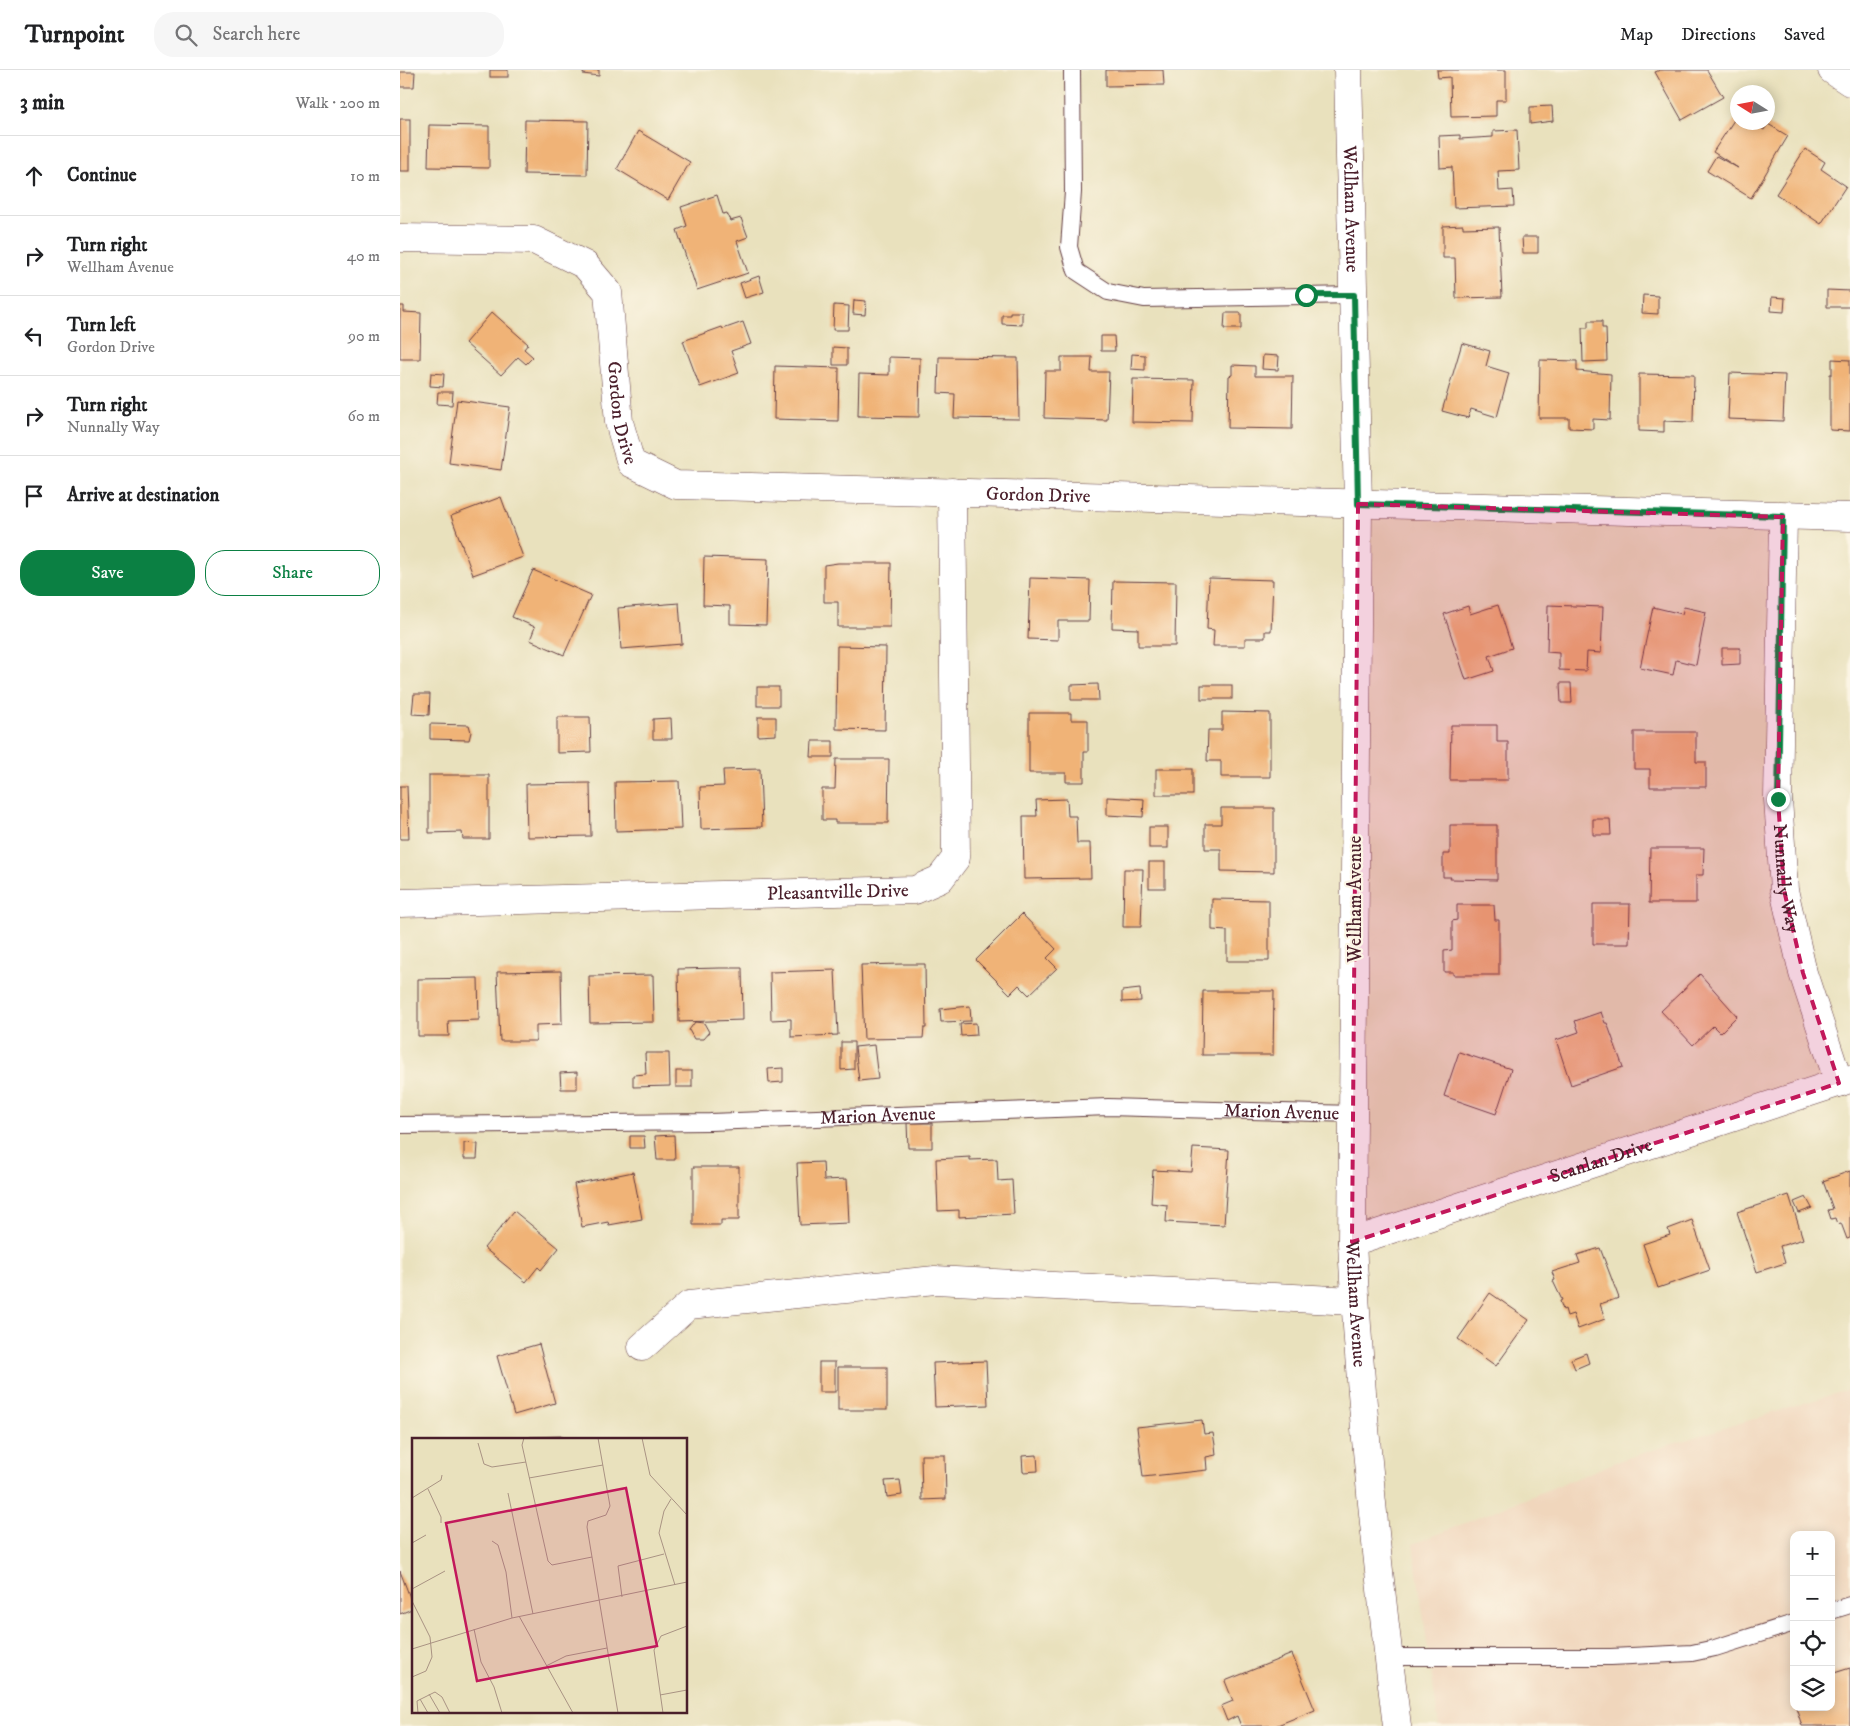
<!DOCTYPE html>
<html lang="en">
<head>
<meta charset="utf-8">
<style>
	:root { --surface:#fff; --page:#f6f6f6; --text:#202124; --muted:#757577; --line:#e0e0e0; --accent:#0b8043 }
	body { margin:0; font-family:"IM FELL DW Pica",serif; background:var(--page); color:var(--text) }
	.controls { position:absolute; right:15px; bottom:15px; display:grid; overflow:hidden; border-radius:10px; box-shadow:0 2px 12px #0003 }
	.controls button { width:45px; height:45px; display:grid; place-items:center; padding:0; border:0; border-bottom:1px solid var(--line); background:var(--surface); color:var(--text); font:25px sans-serif }
	.compass { position:absolute; left:1330px; top:15px; width:45px; height:45px; border-radius:50%; background:var(--surface); box-shadow:0 2px 12px #0003; rotate:281deg }
	.stop { position:absolute; width:15px; height:15px; margin:-11px; border:4px solid #0b8043; border-radius:50%; background:#fff }
	.stop.end { background:#0b8043; border-color:#fff; box-shadow:0 1px 5px #0008 }
	.list { margin:0; padding:0; list-style:none }
	h2 { display:flex; justify-content:space-between; align-items:center; height:65px; margin:0; padding:0 20px; font-size:21px }
	h2 small { font-size:16px; font-weight:400; color:var(--muted) }
	.list li { display:grid; grid-template-columns:32px 1fr auto; gap:15px; align-items:center; box-sizing:border-box; height:80px; padding:0 20px; border-top:1px solid var(--line) }
	.list b { display:block; font-size:19px; white-space:nowrap }
	.list p { margin:0; font-size:16px; white-space:nowrap; color:var(--muted) }
	.list em { font-size:16px; font-style:normal; color:var(--muted) }
	.actions { display:flex; gap:10px; padding:15px 20px }
	.actions a { flex:1; padding:11px 0; border:1px solid var(--accent); border-radius:20px; text-align:center; font-size:18px; color:var(--accent) }
	.actions .main { background:var(--accent); color:#fff }
	.icon { flex:none; width:28px; height:28px; fill:none; stroke:currentColor; stroke-width:2; stroke-linecap:round; stroke-linejoin:round }
	.map { position:relative; flex:none; width:1450px; height:1656px; overflow:hidden }
	header { display:flex; align-items:center; gap:30px; box-sizing:border-box; height:70px; padding:0 25px; background:var(--surface); border-bottom:1px solid var(--line) }
	header strong { font-size:24px }
	nav { display:flex; gap:28px; margin-inline-start:auto; font-size:18px }
	.search { width:350px; height:45px; background:var(--page); display:flex; align-items:center; gap:12px; box-sizing:border-box; padding:0 18px; border-radius:20px; color:var(--muted); font-size:19px }
	main { display:flex }
	aside { flex:1; background:var(--surface) }
	.map>svg:first-child { display:block }
</style>
</head>
<body>
<header>
<strong>Turnpoint</strong>
<div class="search"><svg class="icon" aria-label="search" viewBox="0 0 24 24"><circle cx="10" cy="10" r="6"/><path d="M15 15l6 6"/></svg>Search here</div>
<nav><a>Map</a><a>Directions</a><a>Saved</a></nav>
</header>
<main>
<aside>
<h2>3 min<small>Walk · 200 m</small></h2>
<ul class="list">
<li><svg class="icon" aria-label="ahead" viewBox="0 0 24 24"><path d="M12 20V5M6 11l6-6 6 6"/></svg><div><b>Continue</b></div><em>10 m</em></li>
<li><svg class="icon" aria-label="right" viewBox="0 0 24 24"><path d="M7 20v-9h11M14 6l5 5-5 5"/></svg><div><b>Turn right</b><p>Wellham Avenue</p></div><em>40 m</em></li>
<li><svg class="icon" aria-label="left" viewBox="0 0 24 24"><path d="M17 20v-9H6M10 6l-5 5 5 5"/></svg><div><b>Turn left</b><p>Gordon Drive</p></div><em>90 m</em></li>
<li><svg class="icon" aria-label="right" viewBox="0 0 24 24"><path d="M7 20v-9h11M14 6l5 5-5 5"/></svg><div><b>Turn right</b><p>Nunnally Way</p></div><em>60 m</em></li>
<li><svg class="icon" aria-label="arrive" viewBox="0 0 24 24"><path d="M6 21V4h12l-3 4 3 4H6"/></svg><div><b>Arrive at destination</b></div></li>
</ul>
<div class="actions"><a class="main">Save</a><a>Share</a></div>
</aside>
<div class="map">
<svg width="1450" height="1656" viewBox="0 0 1450 1656">
	<rect width="100%" height="100%" fill="#fcf5e5"/>
	<filter id="ink" filterUnits="userSpaceOnUse"><feTurbulence type="fractalNoise" baseFrequency=".02" numOctaves="2"/><feDisplacementMap in="SourceGraphic" scale="10" xChannelSelector="R" yChannelSelector="G"/><feConvolveMatrix kernelMatrix="1 2 1 2 8 2 1 2 1" color-interpolation-filters="sRGB"/></filter>
	<filter id="wash" filterUnits="userSpaceOnUse"><feTurbulence type="fractalNoise" baseFrequency=".0096" numOctaves="4" result="noise"/><feDisplacementMap in="SourceGraphic" scale="20" xChannelSelector="R" yChannelSelector="G"/><feGaussianBlur stdDeviation="1.12" result="paint"/><feColorMatrix in="noise" values="0 0 0 0 0 0 0 0 0 0 0 0 0 0 0 0 0 1.4 0 .05"/><feComposite in="paint" operator="in"/></filter>
	<g filter="url(#wash)">
		<rect width="100%" height="100%" fill="#e9e1bd"/>
		<path fill="#f0d6bc" fill-rule="evenodd" d="M1450 1319V1656H1039L1013 1474 1224 1389ZM1394 1465H1431V1637H1394Z"/>
		<g id="blocks">
			<g fill="#f0b377">
				<rect x="90" y="0" width="18" height="7"/>
				<path d="M184 0H199V6L183 4Z"/>
				<path d="M706 0H763L764 15 706 16Z"/>
				<path d="M1037 0H1106V30H1096V46L1051 47 1050 7 1038 8Z"/>
				<path d="M1260 0H1307L1323 27 1282 50 1255 2Z"/>
				<path d="M0 2H15L14 17H0Z"/>
				<path d="M1152 36 1153 51 1130 54V37Z"/>
				<path d="M1338 44V52H1352L1364 60 1368 54 1388 66 1351 128 1307 101 1316 86 1338 98 1313 82Z"/>
				<rect x="0" y="49" width="10" height="52"/>
				<path d="M125 50 188 51 187 105 124 104Z"/>
				<path d="M29 55 89 56V98L28 97Z"/>
				<path d="M1117 60 1119 100 1098 101 1099 121 1113 120 1114 136 1054 138 1052 97 1040 98 1039 66 1060 65V69L1093 67V61Z"/>
				<path d="M238 61 290 92 268 130 217 99Z"/>
				<path d="M1405 79 1425 92 1421 99 1446 116 1421 154 1376 124Z"/>
				<path d="M317 125 323 144 327 143 330 151 341 148 348 167 337 171 348 203 297 220 277 160 287 156 281 137Z"/>
				<path d="M1063 155V158L1099 157 1102 227 1056 228 1055 188H1043V156Z"/>
				<path d="M1122 167H1138V183H1123Z"/>
				<path d="M359 206 364 222 345 228 340 213Z"/>
				<path d="M1427 220 1450 221V237H1427Z"/>
				<path d="M1243 225 1258 226V244L1242 243Z"/>
				<path d="M1372 227 1385 228 1384 242 1371 241Z"/>
				<path d="M454 230 466 231 465 245 453 244Z"/>
				<path d="M434 235 449 236 448 260H433Z"/>
				<path d="M0 236H4V242L21 243 20 289H0Z"/>
				<path d="M92 242 128 274 124 279 133 287 126 294 118 287 101 305 65 273Z"/>
				<path d="M610 242H622V255L602 254V245H610Z"/>
				<path d="M825 243H841V259H824Z"/>
				<path d="M1188 251H1202V258H1206L1207 291 1183 292 1182 258H1188Z"/>
				<path d="M343 252 351 274 331 281 339 303 300 317 283 271 322 257 323 259Z"/>
				<path d="M701 266H714L715 281H701Z"/>
				<path d="M1062 273 1090 281 1086 296 1109 303 1097 347 1071 339 1068 348 1042 341Z"/>
				<path d="M433 277 447 278V295H433Z"/>
				<path d="M732 284 745 285V300L731 299Z"/>
				<path d="M863 285 879 286 878 300 862 299Z"/>
				<path d="M489 287 520 288 519 347 458 346 459 304 489 305Z"/>
				<path d="M539 287 618 288 619 349 554 348 555 324 538 323Z"/>
				<path d="M661 287H692L691 302H709L707 350 644 348 645 301H661Z"/>
				<path d="M1432 289 1450 290V361L1430 360V304H1432Z"/>
				<path d="M1140 290 1177 291V301L1211 304 1210 350 1193 349V359L1169 358V348H1139Z"/>
				<path d="M832 295 855 296V306H893L892 359 828 358 829 306 832 305Z"/>
				<path d="M375 296 439 298 438 351 374 349Z"/>
				<path d="M31 303 44 304 43 317 30 316Z"/>
				<path d="M1330 303 1385 305 1383 351 1328 349Z"/>
				<path d="M1239 304 1294 305 1293 352 1264 351V362L1239 361Z"/>
				<path d="M733 309 794 310 793 353 732 352Z"/>
				<path d="M38 322H53L52 335 37 334Z"/>
				<path d="M57 330 110 337 101 400 49 393Z"/>
				<path d="M101 427 123 487 73 505 51 446Z"/>
				<path d="M304 487 368 489 366 555 330 554V536L303 535Z"/>
				<path d="M438 493H491L490 557H438V532H424V495Z"/>
				<path d="M133 500 191 525 164 585 130 570 135 557 112 547Z"/>
				<path d="M630 508 690 510 689 551H658V570L628 569Z"/>
				<path d="M809 508 873 510 871 561H865V568H845V576H813L814 560 807 559Z"/>
				<path d="M713 511 776 512 775 576H738V559L712 558Z"/>
				<path d="M279 533 282 574 221 579 218 538Z"/>
				<path d="M1098 535 1112 578 1089 586 1094 601 1066 610 1044 544 1068 536 1070 544Z"/>
				<path d="M1148 535 1203 537 1201 583 1187 582 1186 601 1159 600V583L1147 582Z"/>
				<path d="M1253 537 1282 544 1284 537 1306 542 1296 595 1276 590 1273 605 1240 598Z"/>
				<path d="M437 576 486 577 485 660 436 659Z"/>
				<path d="M1322 578H1340V594L1322 595Z"/>
				<path d="M1160 613H1171L1172 633H1161Z"/>
				<path d="M698 614 699 630H671V615Z"/>
				<rect x="801" y="615" width="31" height="14"/>
				<rect x="357" y="617" width="22" height="19"/>
				<path d="M14 624H30L29 645 12 644Z"/>
				<path d="M822 642 870 643V707H821V691H807L808 660H822Z"/>
				<path d="M629 643H671V650H688V682H684V712H666V703H629Z"/>
				<path d="M157 647H190L191 682 157 683Z"/>
				<path d="M358 647H376V665L358 666Z"/>
				<path d="M271 648 272 669H253V649Z"/>
				<path d="M30 654 69 655 71 662 69 670 30 669Z"/>
				<path d="M1051 655H1097V672H1108V710H1050Z"/>
				<path d="M1234 662H1296V692H1306V717H1250V699H1234Z"/>
				<path d="M412 671H433V687H411Z"/>
				<path d="M436 689H489L488 753H435V750H422V719H435Z"/>
				<path d="M360 699 362 757 301 759 300 717 324 716 323 700Z"/>
				<rect x="756" y="699" width="37" height="26"/>
				<path d="M29 705H89V769H63L62 762 29 763Z"/>
				<path d="M279 711 281 759 216 761 215 712Z"/>
				<path d="M190 713 191 766 127 767 126 714Z"/>
				<path d="M0 716H7L9 769H0Z"/>
				<path d="M707 727 744 729 743 747 707 745Z"/>
				<path d="M667 729 668 746H676L677 773H690L691 808 624 809 623 746H637L636 730Z"/>
				<path d="M821 738H874V802L821 801V779H805V754H821Z"/>
				<path d="M1193 749H1210L1211 765H1193Z"/>
				<path d="M1050 755H1097V810L1050 809 1051 807H1043V784H1050Z"/>
				<rect x="749" y="757" width="19" height="21"/>
				<path d="M1250 778H1304L1303 805H1296V833H1249Z"/>
				<rect x="749" y="792" width="16" height="26"/>
				<path d="M724 799H743L741 857H723Z"/>
				<path d="M812 829 869 830V891H827V861L812 860Z"/>
				<path d="M1193 834H1230L1229 874H1193Z"/>
				<path d="M1057 835H1094L1095 850H1099V905H1053V902H1044V881L1052 880V851L1057 850Z"/>
				<path d="M622 844 656 879 647 888 657 898 629 925 619 915 610 924 576 890Z"/>
				<path d="M502 894H525L526 958H524L523 968 464 969 461 895Z"/>
				<path d="M320 898H342L343 950 279 952 278 899Z"/>
				<path d="M435 900 438 965 391 967V949L371 950 370 902Z"/>
				<path d="M161 901 162 954 136 955V971H100L97 902Z"/>
				<path d="M1300 904 1337 946 1320 963 1313 956 1293 975 1261 941Z"/>
				<path d="M253 905 254 952 190 953 189 906Z"/>
				<path d="M78 908 79 950 48 951 49 966H18V909Z"/>
				<path d="M740 919 741 931 722 932V921Z"/>
				<path d="M803 921H874L873 985H802Z"/>
				<path d="M570 936 571 951 541 952 540 939Z"/>
				<path d="M1201 942 1205 953H1207L1223 997 1171 1015 1156 970 1179 962 1175 951Z"/>
				<path d="M295 952 304 953 309 962 303 969H294L289 960Z"/>
				<path d="M576 953 577 965 561 966 560 954Z"/>
				<path d="M441 972H454V999L441 1000Z"/>
				<path d="M474 975 478 1009 459 1011 455 977Z"/>
				<path d="M1059 982 1111 999 1096 1044 1044 1026Z"/>
				<path d="M245 983H269L270 1016 233 1017V1005L246 1004Z"/>
				<path d="M383 998V1012L369 1013 368 999Z"/>
				<rect x="276" y="1001" width="16" height="16"/>
				<path d="M177 1002V1019H161L160 1003Z"/>
				<path d="M507 1053H532V1078H508Z"/>
				<path d="M274 1065 275 1090H257L255 1066Z"/>
				<path d="M230 1066H244L245 1078H230Z"/>
				<path d="M64 1073 78 1074 77 1089H64Z"/>
				<path d="M793 1078 829 1080 824 1155 766 1152 767 1135 751 1133 753 1100 791 1102Z"/>
				<path d="M570 1087V1090L597 1089 598 1111 612 1110 614 1144 559 1147V1140L538 1141 536 1089Z"/>
				<path d="M423 1092 424 1110 447 1109 449 1153 400 1155 397 1093Z"/>
				<path d="M293 1097H339V1150H321V1155H293Z"/>
				<path d="M1450 1101V1168L1447 1169 1441 1153 1437 1154 1435 1148 1431 1149 1428 1140 1433 1139 1423 1111Z"/>
				<path d="M233 1102 242 1149 209 1155 208 1152 182 1157 174 1114Z"/>
				<path d="M1389 1125 1403 1169 1380 1176 1385 1193 1357 1202 1337 1142Z"/>
				<path d="M1406 1127 1412 1138 1399 1143 1394 1132Z"/>
				<path d="M114 1141 159 1178 141 1200 138 1197 126 1212 84 1178Z"/>
				<path d="M1292 1150 1310 1200 1258 1218 1243 1174 1270 1165 1268 1159Z"/>
				<path d="M1200 1178 1219 1228 1200 1234 1205 1249 1178 1259 1173 1244 1167 1246 1165 1239 1163 1240 1160 1231 1162 1230 1153 1211 1155 1210 1152 1202 1180 1193 1177 1185Z"/>
				<path d="M1090 1223 1129 1250 1096 1296 1058 1269Z"/>
				<path d="M139 1274 155 1333 114 1345 97 1286Z"/>
				<path d="M1186 1283 1189 1293 1175 1299 1171 1289Z"/>
				<path d="M586 1291 588 1335 535 1337 533 1293Z"/>
				<rect x="419" y="1292" width="16" height="30"/>
				<rect x="438" y="1297" width="49" height="43"/>
				<path d="M802 1350 804 1364 813 1363 815 1375 816 1385 806 1387 807 1400 743 1407 737 1357Z"/>
				<path d="M162 1366V1370H131L130 1367Z"/>
				<path d="M521 1385H545L546 1429 522 1430Z"/>
				<path d="M637 1385 638 1401 623 1402 622 1386Z"/>
				<path d="M500 1410 502 1425 487 1427 485 1411Z"/>
				<path d="M0 1501 14 1538 0 1544Z"/>
				<path d="M892 1584 915 1640 875 1656H841L837 1646 827 1651 821 1636 833 1631 825 1611Z"/>
				<path d="M1450 1598V1656H1402L1396 1637H1431V1604Z"/>
			</g>
		</g>
	</g>
	<g filter="url(#ink)">
		<use href="#blocks" fill-opacity="0" stroke="#623c41" stroke-width="1"/>
		<g fill="none" stroke-linecap="round" stroke-linejoin="round">
			<defs>
				<g id="service">
					<path d="M672 0 673 122 669 177 676 201 708 222 744 229 954 225"/>
					<path id="s1" d="M0 1055 310 1052 708 1037 953 1044"/>
					<path d="M1431 1541 1450 1535"/>
					<path d="M989 1587H1211L1292 1583 1315 1578 1394 1553"/>
				</g>
				<g id="minor">
					<path d="M1432 0 1450 12"/>
					<path id="s2" d="M0 168 134 170 185 195 208 222 219 352 231 393 276 415 1450 447"/>
					<path id="s3" d="M1383 447 1378 729 1384 820 1403 903 1439 1013"/>
					<path id="s4" d="M0 833 515 820 540 809 556 788 552 422"/>
					<path id="s5" d="M952 1172 1450 1009"/>
					<path d="M242 1277 289 1235 535 1210 954 1231"/>
				</g>
				<g id="tertiary">
					<path id="s6" d="M948 0 958 434 952 1172C960 1334 977 1495 997 1656"/>
				</g>
			</defs>
			<use href="#service" stroke="#623c41" stroke-width="18"/>
			<use href="#minor" stroke="#623c41" stroke-width="29"/>
			<use href="#tertiary" stroke="#623c41" stroke-width="29"/>
			<use href="#service" stroke="#fff" stroke-width="16"/>
			<use href="#minor" stroke="#fff" stroke-width="28"/>
			<use href="#tertiary" stroke="#fff" stroke-width="28"/>
		</g>
	</g>
	<g fill="none" stroke-linecap="round" stroke-linejoin="round" filter="url(#ink)">
		<path stroke="#0b8043" stroke-width="6" d="M906 225H954L958 434 1383 446 1378 729"/>
	</g>
	<path fill="#c2185b" fill-opacity="0.2" stroke="#c2185b" stroke-width="4" stroke-dasharray="10 6" stroke-linejoin="round" d="M958 434 1383 447 1378 729 1384 820 1403 903 1439 1013 952 1172Z"/>
	<g text-anchor="middle" dominant-baseline="central" stroke-width="4.5" stroke-linejoin="round" paint-order="stroke">
		<g font-size="19" fill="#4a1f2b" stroke="#fcf5e5">
			<text stroke="none"><textPath href="#s6" startOffset="139">Wellham Avenue</textPath></text>
			<text stroke="none"><textPath href="#s2" startOffset="348">Gordon Drive</textPath></text>
			<text stroke="none"><textPath href="#s2" startOffset="812">Gordon Drive</textPath></text>
			<text stroke="none"><textPath href="#s3" startOffset="362">Nunnally Way</textPath></text>
			<text stroke="none"><textPath href="#s4" startOffset="438">Pleasantville Drive</textPath></text>
			<text transform="translate(955 829) rotate(-90)">Wellham Avenue</text>
			<text stroke="none"><textPath href="#s1" startOffset="882">Marion Avenue</textPath></text>
			<text stroke="none"><textPath href="#s1" startOffset="478">Marion Avenue</textPath></text>
			<text stroke="none"><textPath href="#s5" startOffset="262">Scanlan Drive</textPath></text>
			<text stroke="none"><textPath href="#s6" startOffset="1234">Wellham Avenue</textPath></text>
		</g>
	</g>
	<g transform="translate(12 1368)">
		<rect width="275" height="275" fill="#e9e1bd"/>
		<path fill="none" stroke="#a99383" stroke-width="1" d="M112 0 110 7 136 123 140 127 180 119M186 0 198 68 194 77 176 83 175 89 206 275M230 0 238 37 275 77M66 5 72 26 80 29 114 24M117 40 191 27M16 51 29 79V85M96 55 121 176M0 60 29 42 30 37M259 61 252 73 247 95 263 147M80 103 86 107 94 134 100 180M0 105 14 97M0 151 33 133M210 159 206 128 252 116M0 163 18 199 20 219 14 233 0 239M107 178 161 275M62 191 69 224 82 249 90 275M0 211 100 180 275 144M134 228 154 218 195 210M17 256 28 275M248 257 275 252M8 261 16 275M6 275 5 263 23 254 30 259 38 275M251 275 242 212 249 198 275 188"/>
		<path fill="#c2185b" fill-opacity="0.15" stroke="#c2185b" stroke-width="2.5" d="M214 50 245 208 65 243 34 85Z"/>
		<rect width="275" height="275" fill="none" stroke="#4a1f2b" stroke-width="2.5"/>
	</g>
</svg>
<div class="controls">
<button>+</button>
<button>−</button>
<button><svg class="icon" aria-label="locate" viewBox="0 0 24 24"><circle cx="12" cy="12" r="6"/><path d="M12 2v4M12 18v4M2 12h4M18 12h4"/></svg></button>
<button><svg class="icon" aria-label="layers" viewBox="0 0 24 24"><path d="M12 4l9 5-9 5-9-5zM3 14l9 5 9-5"/></svg></button>
</div>
<svg class="compass" viewBox="-18 -18 36 36"><path d="M0-13l5 13h-10z" fill="#e53935"/><path d="M0 13l5-13h-10z" fill="#757577"/></svg>
<div class="stop" style="left:906px;top:225px"></div>
<div class="stop end" style="left:1378px;top:729px"></div>
</div>
</main>
</body>
</html>
